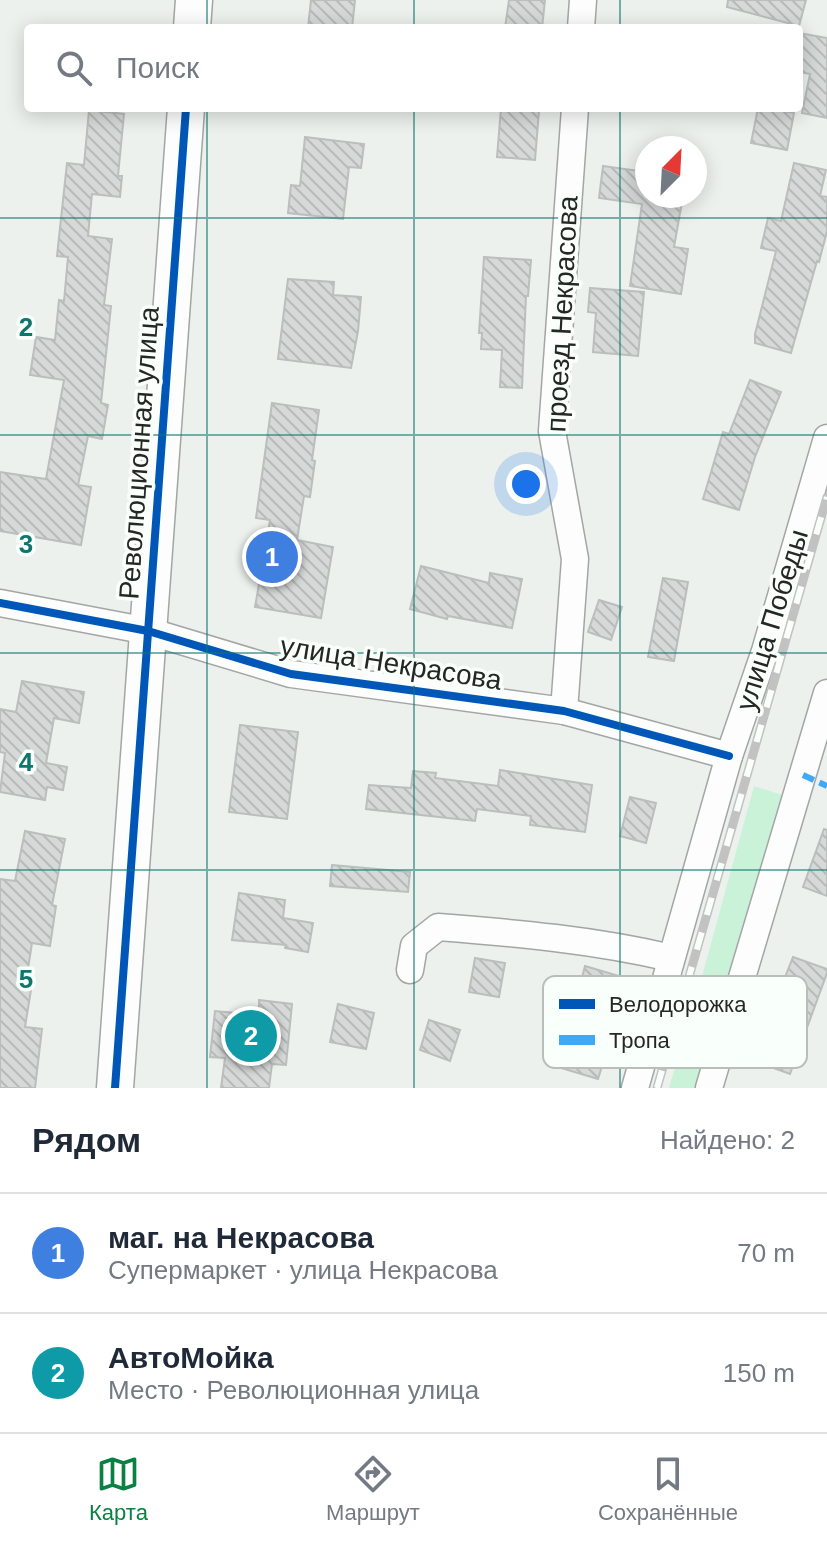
<!DOCTYPE html>
<html lang="ru">
<head>
<meta charset="utf-8">
<style>
	:root { --surface:#fff; --page:#f6f6f7; --text:#1f2937; --muted:#747a83; --line:#e0e1e3; --accent:#0b8043 }
	body { margin:0; font-family:Helvetica,sans-serif; background:var(--page); color:var(--text) }
	.compass { position:absolute; left:635px; top:136px; width:72px; height:72px; border-radius:50%; background:var(--surface); box-shadow:0 4px 20px #0003; rotate:24deg }
	.you { position:absolute; left:526px; top:484px; width:28px; height:28px; margin:-20px; border:6px solid #fff; border-radius:50%; background:#1a73e8; box-shadow:0 0 0 12px #1a73e833 }
	.badge { display:grid; place-items:center; width:52px; height:52px; border-radius:50%; background:var(--accent); color:#fff; font-size:26px; font-weight:700 }
	.pin { position:absolute; translate:-50% -50%; border:4px solid #fff; box-shadow:0 2px 8px #0006 }
	.list { margin:0; padding:0; list-style:none }
	h2 { display:flex; justify-content:space-between; align-items:center; height:104px; margin:0; padding:0 32px; font-size:34px }
	h2 small { font-size:26px; font-weight:400; color:var(--muted) }
	.list li { display:grid; grid-template-columns:52px 1fr auto; gap:24px; align-items:center; box-sizing:border-box; height:120px; padding:0 32px; border-top:2px solid var(--line) }
	.list b { display:block; font-size:30px; white-space:nowrap }
	.list p { margin:0; font-size:26px; white-space:nowrap; color:var(--muted) }
	.list em { font-size:26px; font-style:normal; color:var(--muted) }
	.icon { flex:none; width:44px; height:44px; fill:none; stroke:currentColor; stroke-width:2; stroke-linecap:round; stroke-linejoin:round }
	.map { position:relative; flex:none; width:827px; height:1088px; overflow:hidden }
	.search { position:absolute; background:var(--surface); box-shadow:0 4px 20px #0003; left:24px; right:24px; top:24px; height:88px; display:flex; align-items:center; gap:20px; box-sizing:border-box; padding:0 28px; border-radius:8px; color:var(--muted); font-size:30px }
	.sheet { height:344px; background:var(--surface) }
	nav { display:flex; justify-content:space-around; align-items:center; box-sizing:border-box; height:112px; border-top:2px solid var(--line); background:var(--surface); font-size:22px; color:var(--muted) }
	nav a { display:grid; justify-items:center; gap:4px }
	nav .on { color:var(--accent) }
	.map>svg:first-child { display:block }
</style>
</head>
<body>
<div class="map">
<svg width="827" height="1088" viewBox="0 0 827 1088">
	<defs>
		<pattern id="building-back-hatch" width="6" height="6" patternUnits="userSpaceOnUse" patternTransform="scale(2)"><rect width="6" height="6" fill="#d5d9d7"/><path d="M-1 5l2 2M0 0l6 6M5-1l2 2" fill="none" stroke="#b7bab8"/></pattern>
	</defs>
	<rect width="100%" height="100%" fill="#ecf1ee"/>
	<path fill="#caf2d9" d="M754 786 789 797 703 1088H669L695 1002Z"/>
	<g fill="url(#building-back-hatch)" stroke="#babebc" stroke-width="2">
		<path d="M311 0H355L352 28H308Z"/>
		<path d="M509 0H545L542 28H505Z"/>
		<path d="M728 0H806L799 26 727 7Z"/>
		<path d="M799 33 827 38V118L802 113 810 74 799 72Z"/>
		<path d="M501 108 539 111 535 160 497 157Z"/>
		<path d="M758 108H769L794 113 787 150 751 143Z"/>
		<path d="M89 110 124 114 118 176H122L120 197 92 194 88 236 112 239 104 305 111 306 101 403 108 405 102 439 88 436 78 485 91 487 81 545 0 531V472L46 479 64 380 30 375 36 337 55 340 59 300 64 301 68 257 57 256 67 163 84 165Z"/>
		<path d="M305 137 364 144 361 168 349 167 343 219 288 213 291 185 300 186Z"/>
		<path d="M794 163 826 170 820 196 827 197V231L819 262 817 261 791 353 755 343V334L776 251 761 248 768 218 781 221Z"/>
		<path d="M603 166 647 172V196L682 202 674 247 688 249 681 294 630 286 642 204 599 198Z"/>
		<path d="M484 257 531 260 528 296H526L522 388 500 387 502 350 481 349 482 333H479Z"/>
		<path d="M288 279 334 282 333 295 361 297 358 331 351 368 278 359Z"/>
		<path d="M590 288 644 292 638 356 593 352 596 313 588 312Z"/>
		<path d="M750 380 781 392 755 457 739 510 703 499 723 432 729 434Z"/>
		<path d="M272 403 319 410 312 460 315 461 310 497 304 496 297 540 333 547 321 618 255 607 270 520 256 518Z"/>
		<path d="M421 566 489 583 490 573 522 579 512 628 448 616 447 619 410 609Z"/>
		<path d="M663 578 688 582 674 661 648 657Z"/>
		<path d="M599 600 622 607 611 640 588 632Z"/>
		<path d="M22 681 84 692 79 723 54 718 46 763 67 767 63 790 47 787 45 800 0 792 5 753 0 752V709L16 712Z"/>
		<path d="M240 725 298 732 287 819 229 812Z"/>
		<path d="M500 770 592 785 585 832 530 825 531 816 477 809 475 821 366 809 369 785 411 788 413 771 436 773 435 778 498 786Z"/>
		<path d="M630 797 656 803 646 843 620 836Z"/>
		<path d="M824 829 827 830V896L803 887Z"/>
		<path d="M25 831 65 839 52 905 56 906 50 946 32 943 25 988 31 990 25 1027 42 1029 35 1088H0V879L15 881Z"/>
		<path d="M332 865 410 872 408 892 330 886Z"/>
		<path d="M239 893 285 900 283 918 313 923 308 952 285 948 286 945 232 940Z"/>
		<path d="M793 957 827 969V973L790 1074 754 1061 763 1035 779 1040 795 996 780 990Z"/>
		<path d="M475 958 505 963 499 997 469 992Z"/>
		<path d="M585 966 622 977 609 1020 616 1022 598 1079 558 1067 567 1038 580 1042 593 997 578 992Z"/>
		<path d="M259 1000 292 1004 286 1065 272 1064 269 1088H221L225 1058 210 1057 215 1011 259 1015Z"/>
		<path d="M338 1004 374 1013 366 1049 330 1042Z"/>
		<path d="M429 1020 460 1030 450 1061 420 1050Z"/>
	</g>
	<g fill="none" stroke-linecap="round" stroke-linejoin="round">
		<defs>
			<g id="street">
				<path d="M581 28 583 0"/>
				<path d="M0 603 148 631 291 674 564 711 729 756"/>
				<path d="M564 711 575 559 552 431 575 108"/>
				<path d="M410 970 414 946 438 927C516 933 595 940 671 958"/>
				<path d="M635 1088 729 756 765 651 827 438"/>
				<path d="M709 1088 827 693"/>
			</g>
			<g id="secondary">
				<path d="M192 28 194 0"/>
				<path d="M115 1088 186 108"/>
			</g>
		</defs>
		<use href="#street" stroke="#a2a6a4" stroke-width="29"/>
		<use href="#secondary" stroke="#a2a6a4" stroke-width="39"/>
		<use href="#street" stroke="#fcfdfc" stroke-width="26"/>
		<use href="#secondary" stroke="#fcfdfc" stroke-width="36"/>
		<defs>
			<path id="rail" d="M657 1088 827 497"/>
		</defs>
		<use href="#rail" stroke="#c2c2c2" stroke-width="9"/>
		<use href="#rail" stroke="#f9fffb" stroke-width="6" stroke-dasharray="18" stroke-linecap="butt"/>
		<path stroke="#3fa9f5" stroke-width="6" stroke-dasharray="12 6" stroke-linecap="butt" d="M803 775 827 786"/>
		<defs>
			<g id="cycleway">
				<path d="M0 603 148 631 291 674 564 711 729 756"/>
				<path d="M115 1088 186 108"/>
			</g>
		</defs>
		<use href="#cycleway" stroke="#f9fffb" stroke-width="13"/>
		<use href="#cycleway" stroke="#0057b8" stroke-width="8"/>
	</g>
	<path fill="none" stroke="#0f766e" stroke-width="2" stroke-opacity="0.55" d="M207 0V28M414 0V28M620 0V28M207 108V1088M414 108V1088M620 108V1088M0 218H827M0 435H827M0 653H827M0 870H827"/>
	<g text-anchor="middle" dominant-baseline="central" stroke-width="7" stroke-linejoin="round" paint-order="stroke">
		<g font-size="28" fill="#242725" stroke="#f9fffb">
			<text transform="translate(562 314) rotate(-87)">проезд Некрасова</text>
			<text transform="translate(139 453) rotate(-86)">Революционная улица</text>
			<text transform="translate(772 620) rotate(-73)">улица Победы</text>
			<text transform="translate(391 663) rotate(9)">улица Некрасова</text>
		</g>
	</g>
	<rect x="543" y="976" width="264" height="92" rx="12" fill="#f9fffb" stroke="#b9bebb" stroke-width="2"/>
	<rect x="559" y="999" width="36" height="10" fill="#0057b8"/>
	<rect x="559" y="1035" width="36" height="10" fill="#3fa9f5"/>
	<g font-size="22" fill="#242725">
		<text x="609" y="1012">Велодорожка</text>
		<text x="609" y="1048">Тропа</text>
	</g>
	<g font-size="26" text-anchor="middle" font-weight="bold" fill="#0f766e" stroke="#f9fffb" stroke-width="7" stroke-linejoin="round" paint-order="stroke">
		<text x="26" y="336">2</text>
		<text x="26" y="553">3</text>
		<text x="26" y="771">4</text>
		<text x="26" y="988">5</text>
	</g>
</svg>
<svg class="compass" viewBox="-18 -18 36 36"><path d="M0-13l5 13h-10z" fill="#e53935"/><path d="M0 13l5-13h-10z" fill="#747a83"/></svg>
<div class="you"></div>
<div class="pin badge" style="left:272px;top:557px;background:#3f7fe0">1</div>
<div class="pin badge" style="left:251px;top:1036px;background:#0f9aa8">2</div>
<div class="search"><svg class="icon" aria-label="search" viewBox="0 0 24 24"><circle cx="10" cy="10" r="6"/><path d="M15 15l6 6"/></svg>Поиск</div>
</div>
<section class="sheet">
<h2>Рядом<small>Найдено: 2</small></h2>
<ul class="list">
<li><span class="badge" style="background:#3f7fe0">1</span><div><b>маг. на Некрасова</b><p>Супермаркет · улица Некрасова</p></div><em>70 m</em></li>
<li><span class="badge" style="background:#0f9aa8">2</span><div><b>АвтоМойка</b><p>Место · Революционная улица</p></div><em>150 m</em></li>
</ul>
</section>
<nav>
<a class="on"><svg class="icon" aria-label="map" viewBox="0 0 24 24"><path d="M3 6l6-2 6 2 6-2v14l-6 2-6-2-6 2zM9 4v14M15 6v14"/></svg>Карта</a>
<a><svg class="icon" aria-label="directions" viewBox="0 0 24 24"><path d="M12 3l9 9-9 9-9-9zM9 14v-3h6M13 9l2 2-2 2"/></svg>Маршрут</a>
<a><svg class="icon" aria-label="saved" viewBox="0 0 24 24"><path d="M7 4h10v16l-5-4-5 4z"/></svg>Сохранённые</a>
</nav>
</body>
</html>
